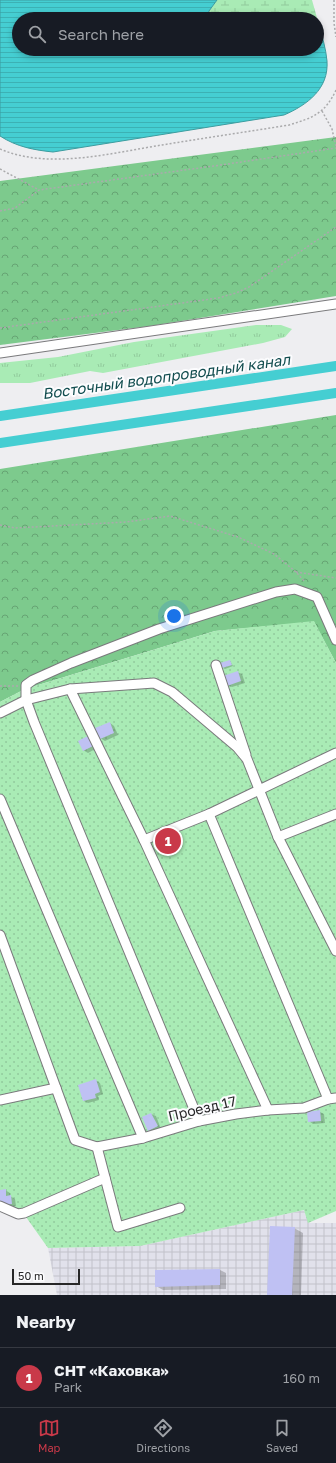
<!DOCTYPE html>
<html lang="en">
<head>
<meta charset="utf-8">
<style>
	:root { --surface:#171b24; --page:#20242c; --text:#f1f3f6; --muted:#9ea1a6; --line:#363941; --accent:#c93949 }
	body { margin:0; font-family:"Golos Text",sans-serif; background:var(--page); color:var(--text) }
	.scale { position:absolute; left:12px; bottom:10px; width:68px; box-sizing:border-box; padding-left:4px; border:2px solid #272728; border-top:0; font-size:11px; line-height:14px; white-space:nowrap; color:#272728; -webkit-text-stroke:3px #fcfcfe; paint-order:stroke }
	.you { position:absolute; left:174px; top:616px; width:14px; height:14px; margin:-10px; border:3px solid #fff; border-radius:50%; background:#1a73e8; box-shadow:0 0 0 6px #1a73e833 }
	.badge { display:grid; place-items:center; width:26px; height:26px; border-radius:50%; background:var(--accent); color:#fff; font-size:13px; font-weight:700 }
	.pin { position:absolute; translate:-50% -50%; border:2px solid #fff; box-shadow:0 1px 4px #0006 }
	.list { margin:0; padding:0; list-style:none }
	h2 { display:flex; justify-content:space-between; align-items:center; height:52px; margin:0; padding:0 16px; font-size:17px }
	h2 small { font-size:13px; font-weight:400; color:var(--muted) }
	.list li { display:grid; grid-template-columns:26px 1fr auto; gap:12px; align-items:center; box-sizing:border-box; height:60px; padding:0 16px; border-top:1px solid var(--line) }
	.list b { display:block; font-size:15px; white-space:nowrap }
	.list p { margin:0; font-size:13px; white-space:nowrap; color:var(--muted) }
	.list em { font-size:13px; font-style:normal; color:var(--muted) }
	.icon { flex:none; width:22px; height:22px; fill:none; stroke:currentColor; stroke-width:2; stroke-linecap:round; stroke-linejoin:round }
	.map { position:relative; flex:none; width:336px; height:1295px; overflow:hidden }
	.search { position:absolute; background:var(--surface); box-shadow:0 2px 6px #0003; left:12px; right:12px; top:12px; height:44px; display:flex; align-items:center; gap:10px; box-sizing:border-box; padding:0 14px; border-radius:22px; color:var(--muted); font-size:15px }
	.sheet { height:112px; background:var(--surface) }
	nav { display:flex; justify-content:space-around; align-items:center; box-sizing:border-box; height:56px; border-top:1px solid var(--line); background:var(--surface); font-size:11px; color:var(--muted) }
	nav a { display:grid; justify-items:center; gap:2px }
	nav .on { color:var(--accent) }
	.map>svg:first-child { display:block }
</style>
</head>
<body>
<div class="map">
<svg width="336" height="1295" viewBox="0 0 336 1295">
	<defs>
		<pattern id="industrial-grid" width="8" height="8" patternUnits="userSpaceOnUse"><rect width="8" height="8" fill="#e1e1eb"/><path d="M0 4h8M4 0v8" fill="none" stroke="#c1c1ca"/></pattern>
		<pattern id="grass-tufts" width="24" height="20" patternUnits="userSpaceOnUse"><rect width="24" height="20" fill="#a9ebb5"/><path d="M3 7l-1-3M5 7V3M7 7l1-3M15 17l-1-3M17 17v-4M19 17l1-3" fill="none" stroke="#91ca9c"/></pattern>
		<pattern id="forest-crowns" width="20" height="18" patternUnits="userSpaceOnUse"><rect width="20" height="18" fill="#7dca8d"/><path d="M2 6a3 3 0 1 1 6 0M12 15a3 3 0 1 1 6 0" fill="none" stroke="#66a473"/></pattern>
		<pattern id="wetland-marsh" width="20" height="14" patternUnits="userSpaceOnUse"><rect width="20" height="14" fill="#a9ebb5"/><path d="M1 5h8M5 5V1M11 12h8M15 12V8" fill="none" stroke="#91ca9c"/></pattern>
		<pattern id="garden-dots" width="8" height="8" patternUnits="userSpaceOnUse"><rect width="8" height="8" fill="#a9ebb5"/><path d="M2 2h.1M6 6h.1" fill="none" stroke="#91ca9c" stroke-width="1.8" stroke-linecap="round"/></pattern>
		<pattern id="water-rules" width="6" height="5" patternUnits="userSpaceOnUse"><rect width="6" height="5" fill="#45ced2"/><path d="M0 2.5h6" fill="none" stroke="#3cb1b4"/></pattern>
	</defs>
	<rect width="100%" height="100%" fill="#eeeef1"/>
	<path fill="url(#industrial-grid)" d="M304 1210 309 1223H336V1295H57L48 1248 140 1246Z"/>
	<path fill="url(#grass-tufts)" d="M256 325H281L292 329 285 337 263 343 103 373 90 371 30 383H0V363L58 357 134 342Z"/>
	<g fill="url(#forest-crowns)">
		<path d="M336 137V296L150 326 0 345V181Z"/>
		<path d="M336 415V663L314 622 215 631 25 689 0 702V469Z"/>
	</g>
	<path fill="url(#wetland-marsh)" d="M217 0H312L319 25H317V19H207L209 11Z"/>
	<path fill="url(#garden-dots)" d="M314 621 336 663V1211L308 1223 304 1210 140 1246 48 1248 21 1210 0 1204V702L25 689 215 631Z"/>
	<path fill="url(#water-rules)" stroke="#3c9c9f" d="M0 0H217L209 11 207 19H19V49H317V25H319C322 36 326 49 327 61 329 89 307 105 284 115L53 152C34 150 17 147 0 136Z"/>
	<g fill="#0003">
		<path d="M230 661 233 666 225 669 223 668Z"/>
		<path d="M237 672 242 674 245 683 232 687 227 685Z"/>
		<path d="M110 723 114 726 118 735 105 741 100 738Z"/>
		<path d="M88 738 92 740 97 748 88 753 83 750Z"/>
		<path d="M95 1080 100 1083 103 1094 98 1096 99 1100 88 1103 84 1101 79 1086Z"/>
		<path d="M320 1112 324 1114 325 1123 313 1124 309 1121Z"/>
		<path d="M151 1114 156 1116 161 1129 153 1132 148 1130Z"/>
		<path d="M5 1190 10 1193V1196L15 1199 16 1206 0 1207V1191Z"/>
		<path d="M294 1228 303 1233 301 1295H268Z"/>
		<path d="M220 1270 226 1273V1289L163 1290 156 1286Z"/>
	</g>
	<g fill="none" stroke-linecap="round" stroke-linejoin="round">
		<g stroke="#45ced2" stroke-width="10">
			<path d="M0 416 336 366"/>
			<path d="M0 443 336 393"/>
		</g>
	</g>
	<g fill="#bfc1f3">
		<path d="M230 660 232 665 222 668 220 663Z"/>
		<path d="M238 671 241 681 227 686 223 676Z"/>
		<path d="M110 722 114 733 100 739 95 728Z"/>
		<path d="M88 736 93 746 83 751 78 741Z"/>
		<path d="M96 1079 100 1092 95 1094 96 1098 83 1101 78 1085Z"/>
		<path d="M320 1110 321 1121 308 1122 307 1112Z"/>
		<path d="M151 1113 158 1126 148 1131 142 1117Z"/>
		<path d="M6 1189V1196L11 1195 12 1204 0 1205V1190Z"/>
		<path d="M270 1226 295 1227 292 1295H267Z"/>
		<path d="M220 1269V1285L155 1287V1270Z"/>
	</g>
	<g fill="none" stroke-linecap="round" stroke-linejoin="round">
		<defs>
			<g id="minor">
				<path d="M0 353 336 304"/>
				<path d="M216 665 246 755"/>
				<path d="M70 689 144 840 268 1110"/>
				<path d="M0 713 26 700 70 689 154 683 172 692 237 747 247 759 278 837 336 951"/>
				<path d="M0 799 143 1138"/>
				<path d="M209 814 328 1099"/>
				<path d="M278 837 336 814"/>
				<path d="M144 840 209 814 336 753"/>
				<path d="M0 935 75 1140 97 1147 143 1138 199 1121 236 1114 268 1110 304 1108 328 1099 336 1098"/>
				<path d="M0 1100 56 1088"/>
				<path d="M199 1121 34 722 26 700V685L33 680 71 663 159 629 276 592 295 589 317 597 336 640"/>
				<path d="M97 1147 118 1227 180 1208"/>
				<path d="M0 1206 18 1214 24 1213 105 1178"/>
			</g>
		</defs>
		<use href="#minor" stroke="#7a7a7c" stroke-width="11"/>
		<g stroke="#aaaaac" stroke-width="1.5" stroke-dasharray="2 2" stroke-linecap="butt">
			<path d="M334 0V23L336 37"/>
			<path d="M322 111 332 129 336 147"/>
			<path d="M0 149C49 170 111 153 162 145 204 138 246 132 289 125 312 118 325 114 336 90"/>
			<path d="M0 169 39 190"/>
			<path d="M0 211 15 208 39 190 214 166 336 148"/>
			<path d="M0 328 218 298 236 293 249 287 336 227"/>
			<path d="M0 525 15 528 126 522 170 516 238 537 274 554 296 572 305 582"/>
			<path d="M296 572 336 578"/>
			<path d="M0 686H18"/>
		</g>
		<use href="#minor" stroke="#fff" stroke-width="9"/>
	</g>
	<g text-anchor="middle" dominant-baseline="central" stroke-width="4" stroke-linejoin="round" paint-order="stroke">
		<g font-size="14" fill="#272728" stroke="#fcfcfe">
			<text transform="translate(202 1108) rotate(-13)">Проезд 17</text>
		</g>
		<g font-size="15" font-style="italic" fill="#124d4f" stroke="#fcfcfe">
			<text transform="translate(166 376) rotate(-8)">Восточный водопроводный канал</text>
		</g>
	</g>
</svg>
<div class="scale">50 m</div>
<div class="you"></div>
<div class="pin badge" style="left:168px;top:841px">1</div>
<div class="search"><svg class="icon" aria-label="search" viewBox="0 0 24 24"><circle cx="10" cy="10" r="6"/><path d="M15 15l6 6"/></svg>Search here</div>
</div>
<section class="sheet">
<h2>Nearby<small></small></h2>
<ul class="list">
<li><span class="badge">1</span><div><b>СНТ «Каховка»</b><p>Park</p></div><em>160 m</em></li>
</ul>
</section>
<nav>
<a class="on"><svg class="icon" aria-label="map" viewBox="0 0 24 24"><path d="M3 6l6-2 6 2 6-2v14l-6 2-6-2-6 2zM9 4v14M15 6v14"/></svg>Map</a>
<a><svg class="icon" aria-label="directions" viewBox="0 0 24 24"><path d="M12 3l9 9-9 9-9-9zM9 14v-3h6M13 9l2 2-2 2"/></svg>Directions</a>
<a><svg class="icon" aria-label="saved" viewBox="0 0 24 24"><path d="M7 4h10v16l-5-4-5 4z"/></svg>Saved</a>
</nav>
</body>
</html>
